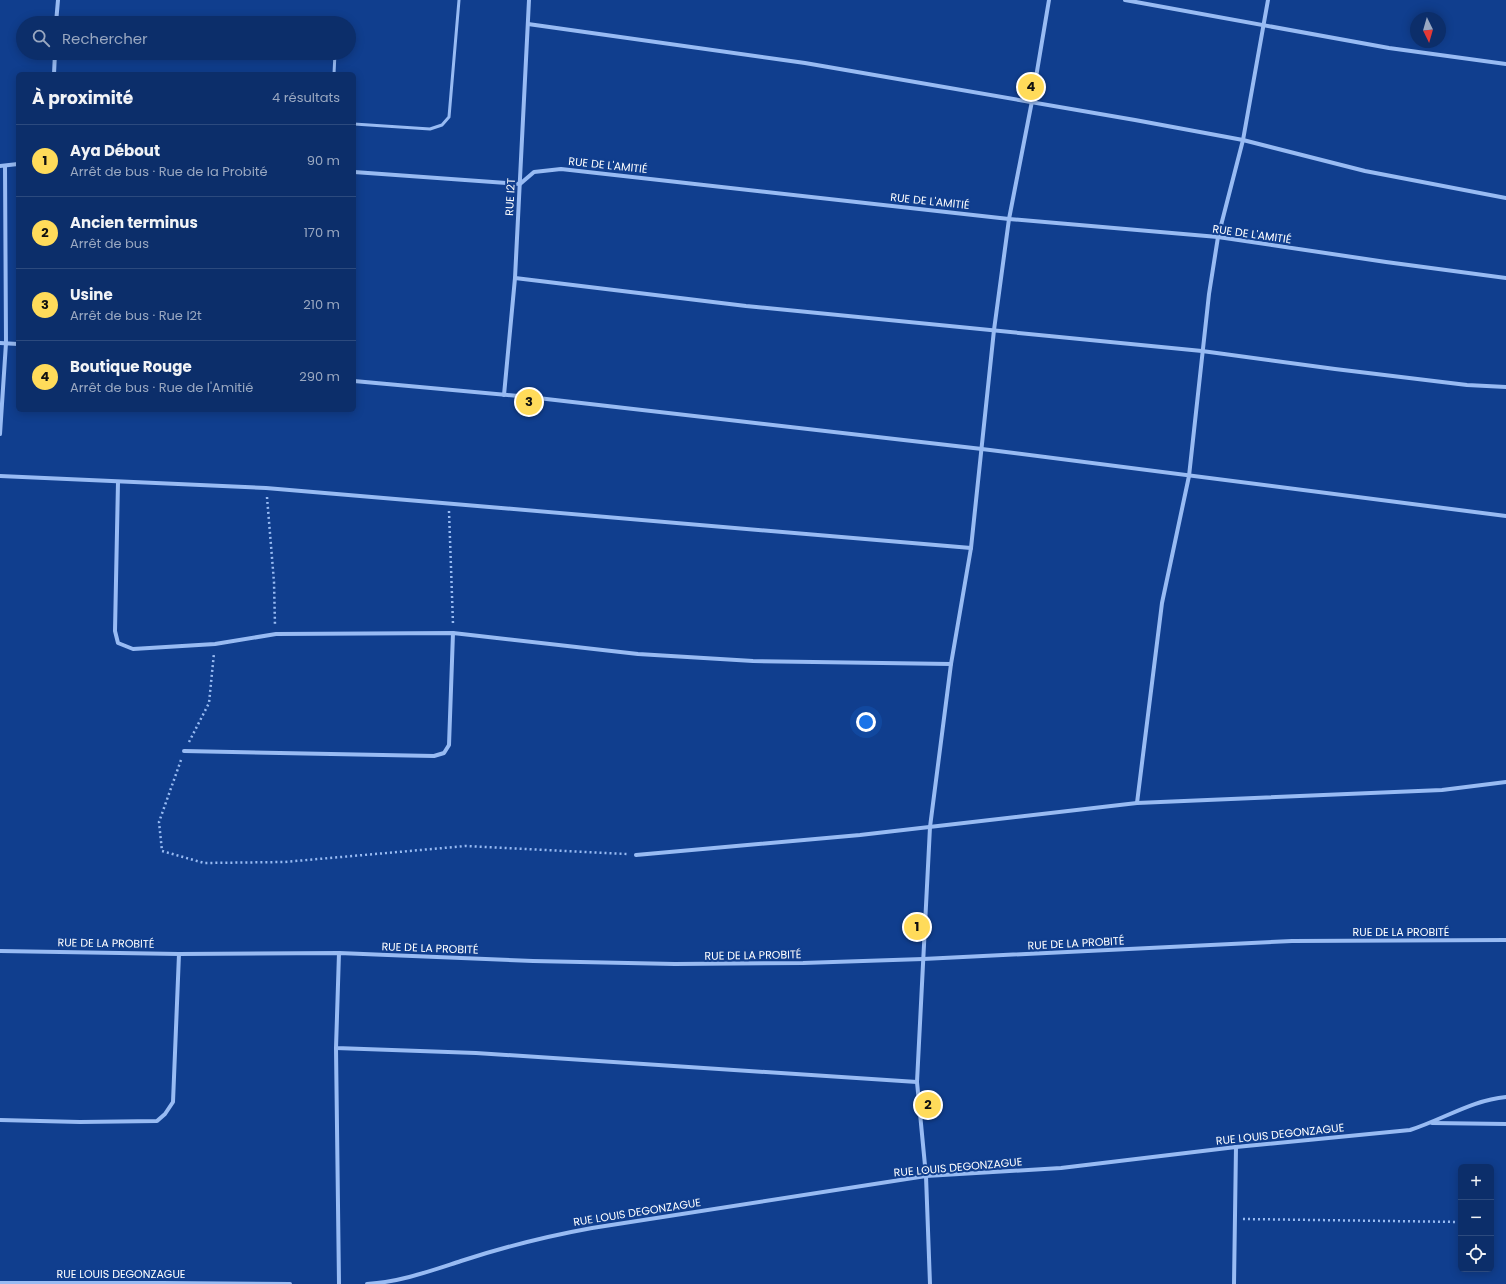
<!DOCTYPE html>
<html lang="fr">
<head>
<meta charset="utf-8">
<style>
	:root { --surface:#0c2e6a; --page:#153670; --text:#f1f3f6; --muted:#9aa8c1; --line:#2c4a7e; --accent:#ffdb5a }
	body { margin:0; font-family:Poppins,sans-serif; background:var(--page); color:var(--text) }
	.controls { position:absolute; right:12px; bottom:12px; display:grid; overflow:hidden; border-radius:6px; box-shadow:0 2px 10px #0003 }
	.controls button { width:36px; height:36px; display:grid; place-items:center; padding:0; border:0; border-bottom:1px solid var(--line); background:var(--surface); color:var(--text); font:20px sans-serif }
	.compass { position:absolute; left:1410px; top:12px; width:36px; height:36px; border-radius:50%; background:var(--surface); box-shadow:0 2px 10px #0003; rotate:175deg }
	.you { position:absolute; left:866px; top:722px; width:14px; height:14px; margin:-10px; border:3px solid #fff; border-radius:50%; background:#1a73e8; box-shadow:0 0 0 6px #1a73e833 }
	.badge { display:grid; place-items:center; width:26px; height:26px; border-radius:50%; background:var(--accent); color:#111; font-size:13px; font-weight:700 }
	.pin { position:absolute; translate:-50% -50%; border:2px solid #fff; box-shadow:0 1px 4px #0006 }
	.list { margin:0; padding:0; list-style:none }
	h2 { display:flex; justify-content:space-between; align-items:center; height:52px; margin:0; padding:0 16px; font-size:17px }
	h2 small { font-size:13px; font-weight:400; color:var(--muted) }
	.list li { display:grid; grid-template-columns:26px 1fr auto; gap:12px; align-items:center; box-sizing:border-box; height:72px; padding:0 16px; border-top:1px solid var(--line) }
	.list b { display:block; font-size:15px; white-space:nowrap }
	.list p { margin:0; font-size:13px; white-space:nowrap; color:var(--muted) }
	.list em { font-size:13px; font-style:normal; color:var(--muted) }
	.icon { flex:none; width:22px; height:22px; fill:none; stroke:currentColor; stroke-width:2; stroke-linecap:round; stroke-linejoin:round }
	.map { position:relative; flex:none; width:1506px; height:1284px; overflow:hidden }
	.search { position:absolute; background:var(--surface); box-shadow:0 2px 10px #0003; left:16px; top:16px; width:340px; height:44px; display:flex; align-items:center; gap:10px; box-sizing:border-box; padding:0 14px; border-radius:22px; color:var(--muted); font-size:15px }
	.panel { position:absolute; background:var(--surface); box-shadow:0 2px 10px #0003; left:16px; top:72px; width:340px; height:340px; border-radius:6px }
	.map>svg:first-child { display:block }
</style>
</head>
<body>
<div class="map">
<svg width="1506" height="1284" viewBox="0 0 1506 1284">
	<rect width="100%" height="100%" fill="#103e8e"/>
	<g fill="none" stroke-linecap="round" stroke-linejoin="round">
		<g stroke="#98bbf3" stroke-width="2.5" stroke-dasharray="2 3" stroke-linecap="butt">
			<path d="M267 497 274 582 275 626"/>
			<path d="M449 511 453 624"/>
			<path d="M189 742 209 703 214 653"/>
			<path d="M181 760 159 822 162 851 204 863 284 862 466 846 627 854"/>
			<path d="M1243 1219 1461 1222"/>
		</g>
		<g stroke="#98bbf3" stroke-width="3">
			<path d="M334 74 335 53"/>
			<path d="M354 124 430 129 442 125 449 117 459 0"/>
		</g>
		<g stroke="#98bbf3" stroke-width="4">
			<path d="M1125 0 1389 48 1506 64"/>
			<path d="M56 23 58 0"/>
			<path d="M528 24 805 63 1135 120 1243 140 1365 171 1506 198"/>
			<path d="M54 74 55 53"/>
			<path d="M0 166 18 164"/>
			<path d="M354 172 520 184 534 172 561 169 1009 219 1218 237 1386 262 1506 278"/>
			<path d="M515 278 746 306 1202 351 1335 369 1467 385 1506 387"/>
			<path d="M0 343 18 344"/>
			<path d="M354 381 529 397 982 449 1506 516"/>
			<path d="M504 395 515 278 529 0"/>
			<path d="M0 434 6 343 5 166"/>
			<path d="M0 476 266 488 971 548"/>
			<path d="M118 482 115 631 118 643 133 649 215 644 276 634 453 633 638 654 753 661 951 664"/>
			<path d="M184 751 434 756 444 753 449 745 453 633"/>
			<path d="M1137 803 1162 603 1189 476 1209 294 1218 237 1243 140 1268 0"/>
			<path d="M636 855 860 835 1137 803 1442 790 1506 782"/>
			<path d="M0 951 179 954 339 953 533 961 675 964 803 963 923 959 1292 941 1506 940"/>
			<path d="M339 953 336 1048 476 1053 917 1082"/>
			<path d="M336 1048 339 1284"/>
			<path d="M0 1120 80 1122 157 1121 165 1114 173 1102 179 954"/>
			<path d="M1432 1123 1506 1124"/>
			<path d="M0 1283H162L290 1284"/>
			<path d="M367 1284C400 1282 430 1271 461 1261 504 1247 548 1236 592 1228L926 1176 1061 1168 1236 1147 1410 1130C1442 1120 1472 1100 1506 1097"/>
			<path d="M930 1284 926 1176 917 1082 930 827 951 664 971 548 994 330 1009 219 1032 101 1049 0"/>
			<path d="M1234 1284 1236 1147"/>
		</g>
	</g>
	<g text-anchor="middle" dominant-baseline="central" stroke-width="4" stroke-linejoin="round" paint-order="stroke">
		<g font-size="11" fill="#fff" stroke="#103e8e">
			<text transform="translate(608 165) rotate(6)">RUE DE L'AMITIÉ</text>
			<text transform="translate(510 197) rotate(-87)">RUE I2T</text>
			<text transform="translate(930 201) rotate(6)">RUE DE L'AMITIÉ</text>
			<text transform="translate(1252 234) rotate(8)">RUE DE L'AMITIÉ</text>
			<text x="1401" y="932">RUE DE LA PROBITÉ</text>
			<text transform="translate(106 943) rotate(1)">RUE DE LA PROBITÉ</text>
			<text transform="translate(1076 943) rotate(-3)">RUE DE LA PROBITÉ</text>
			<text transform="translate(430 948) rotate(2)">RUE DE LA PROBITÉ</text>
			<text transform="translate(753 955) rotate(-1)">RUE DE LA PROBITÉ</text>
			<text transform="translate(1280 1134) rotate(-6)">RUE LOUIS DEGONZAGUE</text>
			<text transform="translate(958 1167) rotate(-5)">RUE LOUIS DEGONZAGUE</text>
			<text transform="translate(637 1212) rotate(-9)">RUE LOUIS DEGONZAGUE</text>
			<text x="121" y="1274">RUE LOUIS DEGONZAGUE</text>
		</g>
	</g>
</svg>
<div class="controls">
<button>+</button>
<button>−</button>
<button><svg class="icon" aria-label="locate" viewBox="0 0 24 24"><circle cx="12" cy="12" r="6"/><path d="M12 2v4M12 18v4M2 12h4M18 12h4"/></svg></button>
</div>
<svg class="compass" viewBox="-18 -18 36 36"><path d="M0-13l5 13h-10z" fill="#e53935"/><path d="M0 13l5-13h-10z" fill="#9aa8c1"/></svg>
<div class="you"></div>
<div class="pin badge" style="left:917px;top:927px">1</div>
<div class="pin badge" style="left:928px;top:1105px">2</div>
<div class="pin badge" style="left:529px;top:402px">3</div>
<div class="pin badge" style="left:1031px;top:87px">4</div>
<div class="search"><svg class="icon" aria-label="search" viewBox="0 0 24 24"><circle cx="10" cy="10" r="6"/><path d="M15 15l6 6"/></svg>Rechercher</div>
<section class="panel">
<h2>À proximité<small>4 résultats</small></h2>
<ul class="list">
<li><span class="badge">1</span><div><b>Aya Débout</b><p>Arrêt de bus · Rue de la Probité</p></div><em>90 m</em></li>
<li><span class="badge">2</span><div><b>Ancien terminus</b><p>Arrêt de bus</p></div><em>170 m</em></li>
<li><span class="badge">3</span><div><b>Usine</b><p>Arrêt de bus · Rue I2t</p></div><em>210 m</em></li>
<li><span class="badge">4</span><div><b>Boutique Rouge</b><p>Arrêt de bus · Rue de l'Amitié</p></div><em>290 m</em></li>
</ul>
</section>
</div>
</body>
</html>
